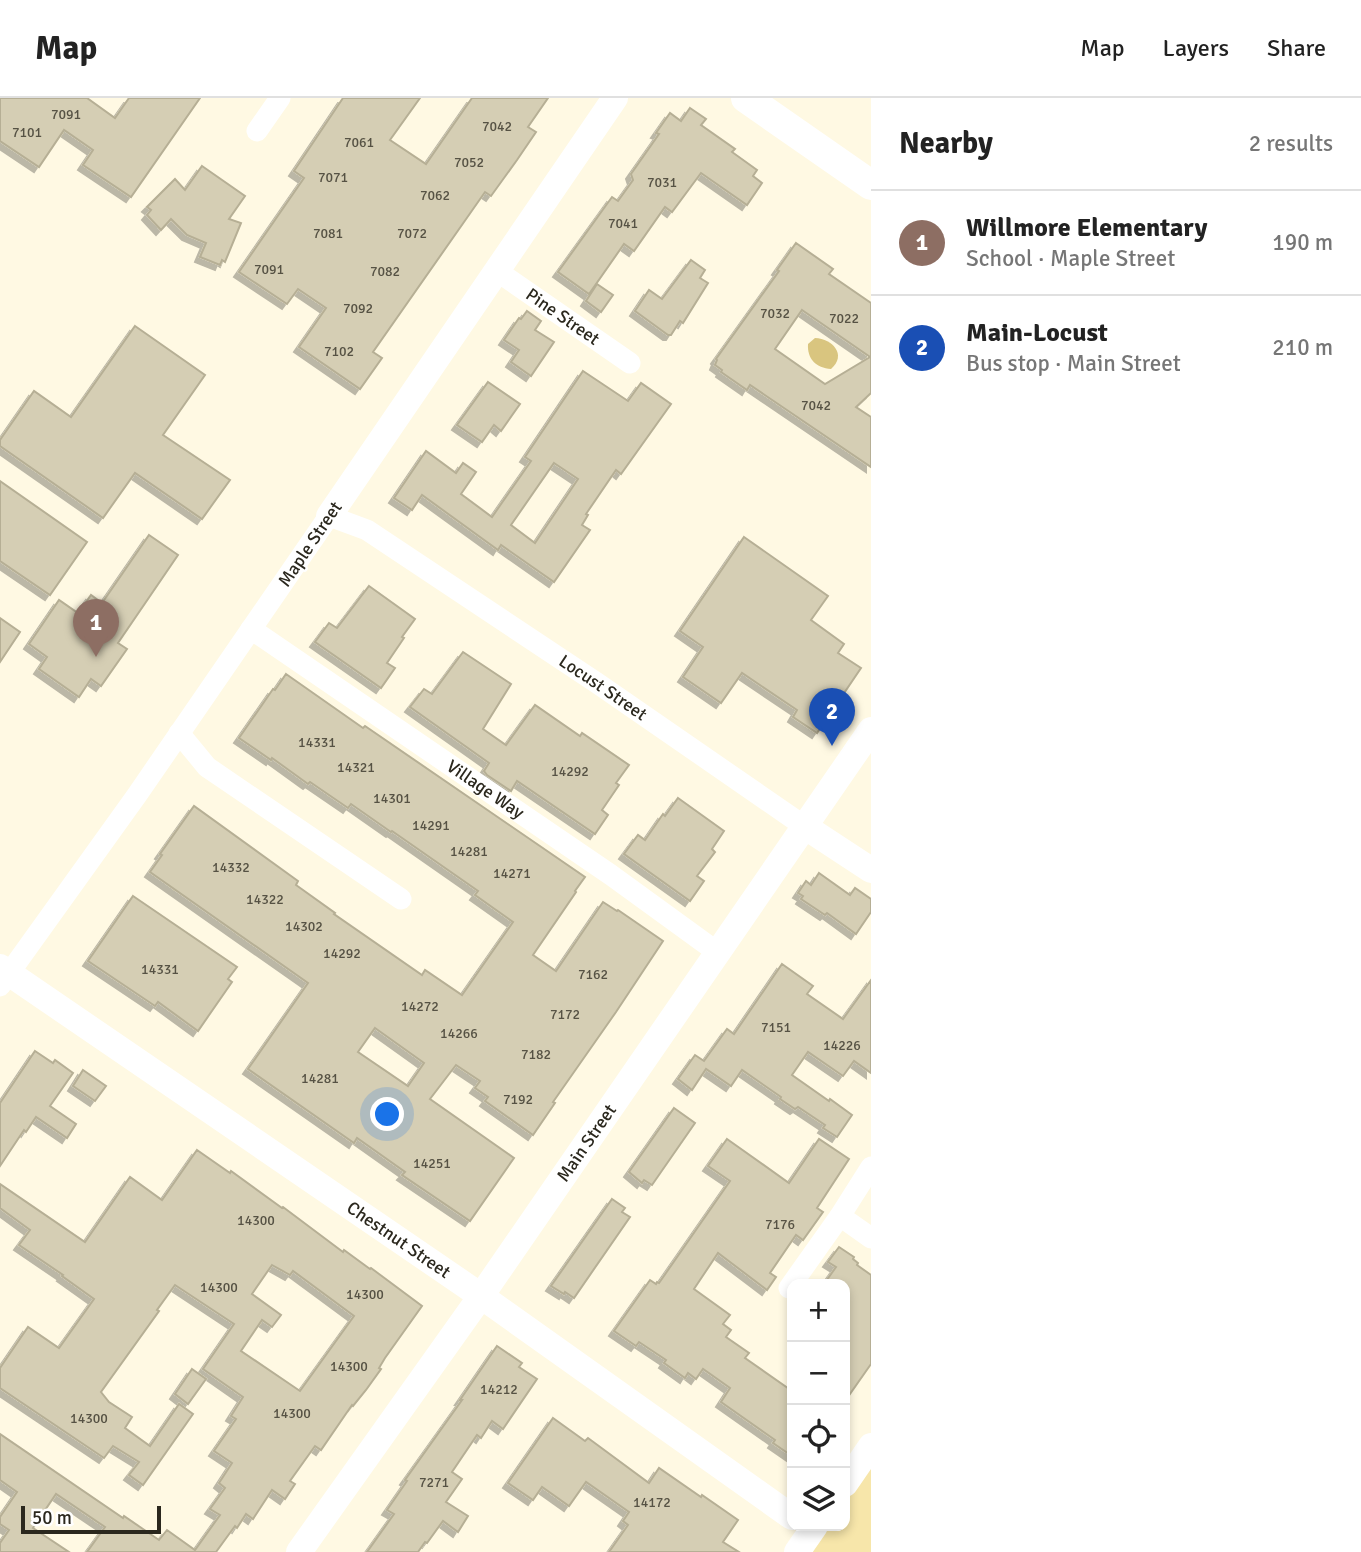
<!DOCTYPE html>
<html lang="en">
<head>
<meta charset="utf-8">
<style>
	:root { --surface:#fff; --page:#f6f6f6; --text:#222; --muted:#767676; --line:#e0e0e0; --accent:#5462d9 }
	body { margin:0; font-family:Signika,sans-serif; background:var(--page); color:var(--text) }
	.controls { position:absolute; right:21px; bottom:21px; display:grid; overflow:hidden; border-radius:14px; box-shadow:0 4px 10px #0003 }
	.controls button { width:63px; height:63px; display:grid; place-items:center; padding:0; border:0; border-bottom:2px solid var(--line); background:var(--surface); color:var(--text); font:35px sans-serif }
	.scale { position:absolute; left:21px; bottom:18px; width:140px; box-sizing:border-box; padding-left:7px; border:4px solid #2b281e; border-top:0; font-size:19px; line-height:24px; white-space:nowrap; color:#2b281e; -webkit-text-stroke:5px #fff; paint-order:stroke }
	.you { position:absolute; left:388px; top:1017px; width:24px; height:24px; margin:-18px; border:5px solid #fff; border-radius:50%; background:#1a73e8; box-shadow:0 0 0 10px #1a73e833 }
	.badge { display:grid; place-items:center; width:46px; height:46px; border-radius:50%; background:var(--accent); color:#fff; font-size:23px; font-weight:700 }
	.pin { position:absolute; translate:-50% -58px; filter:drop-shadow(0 2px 4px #0008) }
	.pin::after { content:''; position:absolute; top:37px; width:24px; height:21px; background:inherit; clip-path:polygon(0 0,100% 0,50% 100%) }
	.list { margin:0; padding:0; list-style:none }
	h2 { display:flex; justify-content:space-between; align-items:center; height:91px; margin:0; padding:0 28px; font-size:30px }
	h2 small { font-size:23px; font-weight:400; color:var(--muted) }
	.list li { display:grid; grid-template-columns:46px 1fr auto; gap:21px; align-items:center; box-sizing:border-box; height:105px; padding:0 28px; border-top:2px solid var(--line) }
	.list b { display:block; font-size:26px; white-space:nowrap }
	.list p { margin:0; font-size:23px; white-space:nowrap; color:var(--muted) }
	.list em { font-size:23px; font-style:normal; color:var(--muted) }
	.icon { flex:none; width:38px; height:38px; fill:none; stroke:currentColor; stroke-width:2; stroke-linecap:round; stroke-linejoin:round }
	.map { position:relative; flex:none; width:871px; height:1454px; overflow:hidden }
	header { display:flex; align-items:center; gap:42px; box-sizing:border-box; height:98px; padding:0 35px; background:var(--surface); border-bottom:2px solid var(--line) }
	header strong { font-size:33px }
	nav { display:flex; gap:38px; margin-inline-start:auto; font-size:24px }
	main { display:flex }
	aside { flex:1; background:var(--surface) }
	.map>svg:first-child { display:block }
</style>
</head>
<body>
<header>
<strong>Map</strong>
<nav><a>Map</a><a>Layers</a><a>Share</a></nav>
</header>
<main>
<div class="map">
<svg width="871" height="1454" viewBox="0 0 871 1454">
	<defs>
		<filter id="shadow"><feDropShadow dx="-5" dy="5" stdDeviation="0" flood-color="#0004"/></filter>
	</defs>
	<rect width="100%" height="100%" fill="#fff9e3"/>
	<path fill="#f7e6aa" d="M871 1345V1454H795L814 1428H845V1383Z"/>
	<path fill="#d9c57f" d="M815 240C833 241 847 257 831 271 816 270 807 261 808 246Z"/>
	<g fill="#d5ceb4" stroke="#b6af95" stroke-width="2" fill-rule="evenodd" filter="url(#shadow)">
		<path d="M0 0H87L115 20 129 0H200L131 99 83 67 93 52 64 32 39 69 0 43Z"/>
		<path d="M343 0H420L390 42 426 66 472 0H548L528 29 536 34 517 62 491 98 485 94 373 254 382 260 360 291 299 249 326 210 298 191 287 206 239 174 304 80 294 73Z"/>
		<path d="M690 10 706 21 701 27 735 51 732 54 757 72 753 78 762 85 747 107 701 75 672 114 665 109 634 153 624 146 589 196 558 174 612 99 618 103 633 82 631 76 659 36 656 35 670 15 681 23Z"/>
		<path d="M202 68 245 98 229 121 241 125 225 164 222 162 220 167 200 159 206 145 187 137 171 121 161 132 147 117 151 112 147 109 175 81 185 92Z"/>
		<path d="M796 145 833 171 829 176 871 205V295L856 309 871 319V369L750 287 747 292 721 274 722 272 715 267 717 262 716 261 779 173 777 172ZM802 212 870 259 825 286 775 251Z"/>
		<path d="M691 162 705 172 700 180 708 185 683 225 680 223 671 237H668L635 213 649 192 662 201Z"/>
		<path d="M597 186 613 197 601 214 586 203Z"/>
		<path d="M527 213 541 223 535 232 554 244 531 278 511 264 519 252 504 242 519 220 521 221Z"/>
		<path d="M135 228 205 277 163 337 230 382 202 421 135 375 103 420 0 348V342L34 293 71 319Z"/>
		<path d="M583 273 628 303 641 285 671 306 621 376 616 372 586 416 588 417 582 427 590 432 554 484 501 447 498 452 422 397 412 412 394 400 426 353 456 375 463 365 476 374 461 396 492 419 531 363 525 359ZM554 365 578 381 535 445 511 427Z"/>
		<path d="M488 284 520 306 501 333 494 327 482 344 457 327Z"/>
		<path d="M0 383 87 444 50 497 0 463Z"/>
		<path d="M149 437 178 457 118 545 127 551 101 588 91 581 79 599 39 571 47 559 29 546 59 502 78 515 91 497 102 505Z"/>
		<path d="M744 439 828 498 811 522 844 546 838 555 861 570 817 635 793 619 797 612 742 575 721 605 683 579 703 549 680 533Z"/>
		<path d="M369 488 415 521 402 539 404 540 387 565 395 570 381 590 315 544 329 525 337 530Z"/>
		<path d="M0 520 20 534 0 564Z"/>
		<path d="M463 554 511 586 483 631 506 647 535 607 580 638 582 635 629 667 616 685 619 687 602 712 608 717 595 736 517 683 511 693 487 677 484 673 489 665 410 609 424 591 432 596Z"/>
		<path d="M286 576 363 630 365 628 585 779 575 793 576 794 533 857 556 873 603 804 617 813 618 812 663 843 616 914 553 1004 555 1005 533 1037 485 1003 488 999 475 990 480 983 456 967 430 1001 514 1060 470 1123 402 1077 405 1074 357 1040 354 1045 248 971 308 885 150 774 162 757 160 756 194 708 298 783 296 787 335 815 334 816 422 877 425 872 462 897 513 824 475 797 478 793 392 733 391 734 351 706 348 710 310 684 308 686 272 660 271 662 239 640 273 591 275 592ZM375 930 424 965 408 988 358 954Z"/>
		<path d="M678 700 724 733 712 751 715 754 697 778 704 783 690 803 624 756 638 737 645 742 663 716 665 718Z"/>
		<path d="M819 775 850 797 855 790 871 801V814L856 836 827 815 825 817 801 801 803 798 798 795 806 783 811 787Z"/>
		<path d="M133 798 237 869 228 881 232 884 198 933 158 904 155 908 88 863Z"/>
		<path d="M782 866 813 888 807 896 843 921 871 882V975L854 963 843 978 808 954 792 977 829 1003 830 1001 852 1017 837 1039 823 1030 825 1027 798 1009 795 1011 780 1001 781 999 742 972 731 988 706 971 692 992 678 981 695 957 704 963 727 931 734 936Z"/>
		<path d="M35 953 53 965 55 962 73 975 50 1008 76 1026 67 1040 36 1019 26 1034 24 1032 0 1068V1005Z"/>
		<path d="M83 972 106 988 95 1003 73 988Z"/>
		<path d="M674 1010 695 1025 652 1087 644 1082 642 1085 629 1074Z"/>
		<path d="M727 1041 789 1085 819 1041 849 1061 817 1110 823 1114 803 1142 796 1137 770 1175 776 1179 767 1192 718 1155 694 1191 730 1217 723 1226 731 1232 726 1239 749 1255 745 1260 792 1293V1358L773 1345 775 1342 721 1304 730 1290 703 1271 696 1281 688 1275 685 1280 664 1265 666 1262 639 1244 636 1248 614 1233 650 1182 656 1186 657 1184 659 1185 730 1083 708 1068Z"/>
		<path d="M197 1052 230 1075 231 1073 282 1110 283 1109 343 1154 344 1152 370 1171 371 1170 422 1208 385 1260 379 1270 381 1271 366 1292 353 1308 352 1307 321 1352 315 1348 290 1383 295 1386 285 1401 272 1392 253 1421 246 1416 237 1430 235 1428 216 1454H87L105 1429 56 1396 33 1430 69 1454H0V1445L9 1432 0 1426V1419L17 1394 0 1382V1336L123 1420 124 1418 159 1442 167 1432 195 1452 220 1417 210 1411 225 1390 219 1385 232 1365 214 1353 236 1321 231 1318 243 1299 203 1271 234 1226 175 1187 157 1212 159 1213 101 1294 109 1304 132 1319 125 1330 150 1348 179 1306 193 1316 143 1387 129 1377 139 1364 113 1348 104 1360 0 1290V1270L28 1229 59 1250 94 1201 62 1178 63 1177 19 1147 30 1132 0 1110V1086L85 1144 130 1079 162 1102ZM272 1167 290 1177 293 1173 354 1218 300 1293 241 1253 262 1222 272 1229 281 1217 252 1196Z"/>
		<path d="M612 1101 625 1110 622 1114 630 1119 574 1200 565 1194 564 1196 551 1188Z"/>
		<path d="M839 1149 854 1159 853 1161 858 1165 857 1167 871 1177V1266L845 1303V1186H824L836 1169 828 1164Z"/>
		<path d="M497 1248 522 1265 519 1269 537 1281 503 1331 492 1323 481 1340 477 1337 452 1374 462 1381 446 1404 468 1418 458 1434 443 1423 427 1445 425 1444 418 1454H367L394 1416 387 1412 407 1383 405 1382 462 1302H460Z"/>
		<path d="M192 1271 206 1281 188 1306 175 1296Z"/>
		<path d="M553 1320 585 1343 588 1340 649 1385 659 1370 701 1399 702 1397 738 1422 723 1444 739 1454H609L628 1427 623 1423 629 1414 586 1384 569 1408 542 1389 533 1402 508 1385Z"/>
	</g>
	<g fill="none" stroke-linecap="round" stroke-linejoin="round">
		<g stroke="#fff" stroke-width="21">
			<path d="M257 33 280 0"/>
			<path id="s1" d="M497 173 630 265"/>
			<path id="s2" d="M251 531 611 777 717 854"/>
			<path d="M179 635 207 669 401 801"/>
			<path id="s3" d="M0 888 137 697 329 418 367 432 597 585 804 728"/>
			<path d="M840 1118 871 1140"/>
			<path d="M789 1190 840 1118 871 1069"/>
		</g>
		<g stroke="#fff" stroke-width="26">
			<path d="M329 418 615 0"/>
			<path d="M804 728 871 772"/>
			<path id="s4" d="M0 869 481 1198 792 1419"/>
			<path d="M845 1386 871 1348"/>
			<path id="s5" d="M299 1454 481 1198 871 632"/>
			<path d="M797 1454 815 1428"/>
		</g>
		<path stroke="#fff" stroke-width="30" d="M746 0 871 87"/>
	</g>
	<g text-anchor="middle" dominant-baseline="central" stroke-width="5" stroke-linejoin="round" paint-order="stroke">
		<g font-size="14" fill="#565244">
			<text x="66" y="16">7091</text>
			<text x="497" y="28">7042</text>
			<text x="27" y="34">7101</text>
			<text x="359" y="44">7061</text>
			<text x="469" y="64">7052</text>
			<text x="333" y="79">7071</text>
			<text x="662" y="84">7031</text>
			<text x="435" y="97">7062</text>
			<text x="623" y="125">7041</text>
			<text x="328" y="135">7081</text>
			<text x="412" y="135">7072</text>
			<text x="269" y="171">7091</text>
			<text x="385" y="173">7082</text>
			<text x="358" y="210">7092</text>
			<text x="775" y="215">7032</text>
			<text x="844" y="220">7022</text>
			<text x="339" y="253">7102</text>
			<text x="816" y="307">7042</text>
			<text x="317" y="644">14331</text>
			<text x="356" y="669">14321</text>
			<text x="570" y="673">14292</text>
			<text x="392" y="700">14301</text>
			<text x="431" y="727">14291</text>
			<text x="469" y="753">14281</text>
			<text x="231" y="769">14332</text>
			<text x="512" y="775">14271</text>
			<text x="265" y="801">14322</text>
			<text x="304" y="828">14302</text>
			<text x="342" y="855">14292</text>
			<text x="160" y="871">14331</text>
			<text x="593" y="876">7162</text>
			<text x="420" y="908">14272</text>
			<text x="565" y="916">7172</text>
			<text x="776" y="929">7151</text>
			<text x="459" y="935">14266</text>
			<text x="842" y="947">14226</text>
			<text x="536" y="956">7182</text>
			<text x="320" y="980">14281</text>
			<text x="518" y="1001">7192</text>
			<text x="432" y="1065">14251</text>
			<text x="256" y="1122">14300</text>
			<text x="780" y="1126">7176</text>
			<text x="219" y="1189">14300</text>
			<text x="365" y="1196">14300</text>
			<text x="349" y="1268">14300</text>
			<text x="499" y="1291">14212</text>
			<text x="292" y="1315">14300</text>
			<text x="89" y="1320">14300</text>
			<text x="434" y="1384">7271</text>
			<text x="652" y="1404">14172</text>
		</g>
		<g font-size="18" fill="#2b281e" stroke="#fff">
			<text stroke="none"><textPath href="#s1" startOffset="80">Pine Street</textPath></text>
			<text transform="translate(310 446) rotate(-56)">Maple Street</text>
			<text stroke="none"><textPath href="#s3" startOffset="898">Locust Street</textPath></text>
			<text stroke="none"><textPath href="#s2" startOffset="284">Village Way</textPath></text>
			<text stroke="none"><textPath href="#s5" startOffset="500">Main Street</textPath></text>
			<text stroke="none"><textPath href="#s4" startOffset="483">Chestnut Street</textPath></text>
		</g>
	</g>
</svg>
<div class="controls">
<button>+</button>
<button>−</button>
<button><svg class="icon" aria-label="locate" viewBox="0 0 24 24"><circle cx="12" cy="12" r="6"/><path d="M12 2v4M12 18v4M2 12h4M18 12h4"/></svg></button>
<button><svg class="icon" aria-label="layers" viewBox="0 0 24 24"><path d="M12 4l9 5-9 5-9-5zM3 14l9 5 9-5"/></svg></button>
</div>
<div class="scale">50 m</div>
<div class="you"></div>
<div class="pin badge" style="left:96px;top:559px;background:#8d6e63">1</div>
<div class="pin badge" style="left:832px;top:648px;background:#1a4fb4">2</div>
</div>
<aside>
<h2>Nearby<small>2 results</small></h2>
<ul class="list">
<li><span class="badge" style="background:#8d6e63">1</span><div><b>Willmore Elementary</b><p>School · Maple Street</p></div><em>190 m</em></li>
<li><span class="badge" style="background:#1a4fb4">2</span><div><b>Main-Locust</b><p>Bus stop · Main Street</p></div><em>210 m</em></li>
</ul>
</aside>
</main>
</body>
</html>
